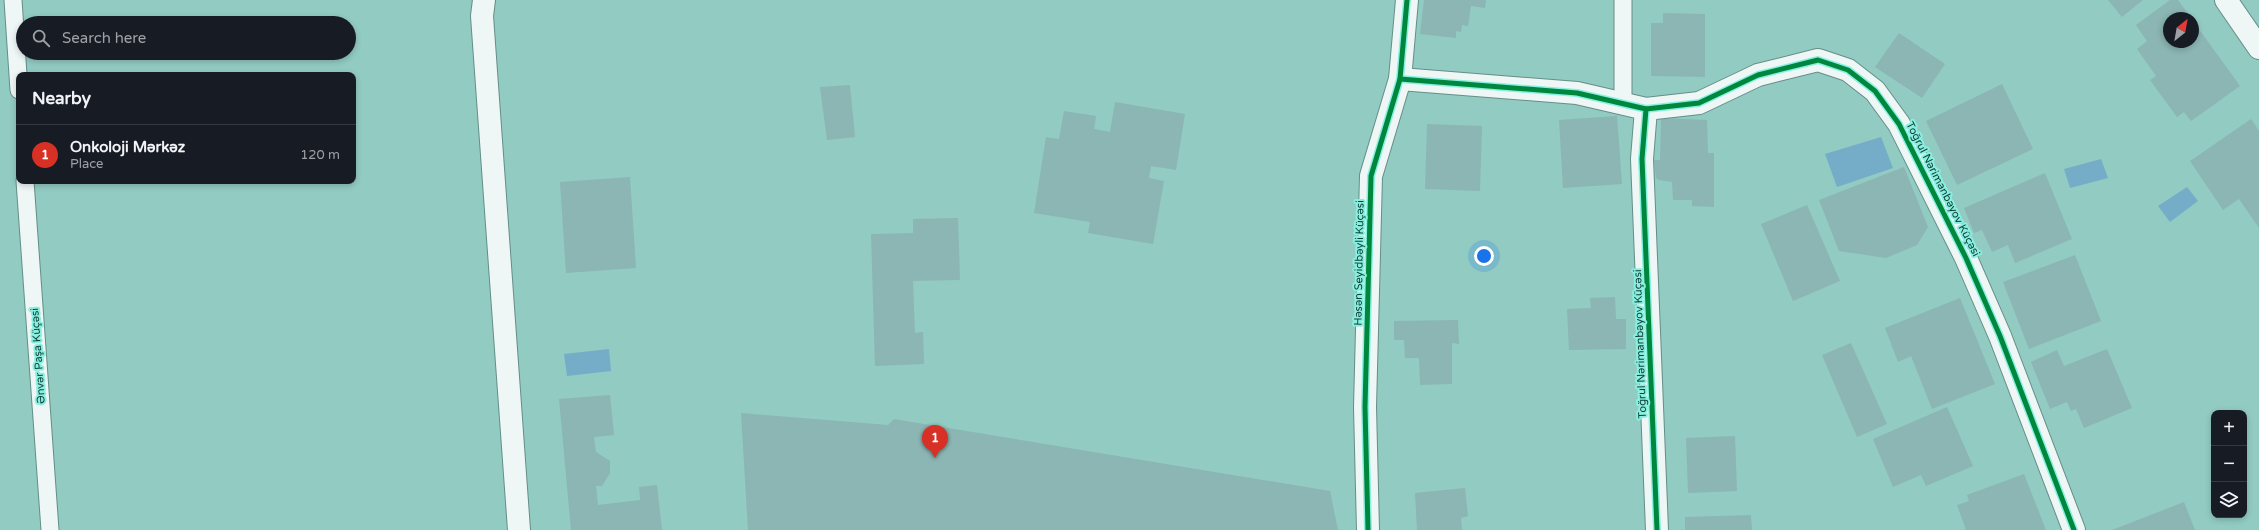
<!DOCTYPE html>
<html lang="en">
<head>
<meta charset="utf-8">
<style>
	:root { --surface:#171b24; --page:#20242c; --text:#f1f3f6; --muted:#9ea1a6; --line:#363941; --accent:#d93025 }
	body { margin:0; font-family:"Varela Round",sans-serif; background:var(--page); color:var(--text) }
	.controls { position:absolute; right:12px; bottom:12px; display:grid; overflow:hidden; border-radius:8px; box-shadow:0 2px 6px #0003 }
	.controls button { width:36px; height:36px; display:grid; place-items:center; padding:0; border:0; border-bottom:1px solid var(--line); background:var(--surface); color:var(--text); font:20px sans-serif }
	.compass { position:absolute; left:2163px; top:12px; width:36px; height:36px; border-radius:50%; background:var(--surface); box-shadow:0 2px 6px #0003; rotate:31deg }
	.you { position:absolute; left:1484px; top:256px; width:14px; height:14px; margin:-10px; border:3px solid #fff; border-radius:50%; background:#1a73e8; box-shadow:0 0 0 6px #1a73e833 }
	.badge { display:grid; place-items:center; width:26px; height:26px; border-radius:50%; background:var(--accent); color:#fff; font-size:13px; font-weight:700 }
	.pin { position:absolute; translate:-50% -33px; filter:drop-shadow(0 1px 2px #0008) }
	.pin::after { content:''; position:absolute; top:21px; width:14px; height:12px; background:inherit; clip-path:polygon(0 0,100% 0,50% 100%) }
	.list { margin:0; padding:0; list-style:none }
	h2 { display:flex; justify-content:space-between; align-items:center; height:52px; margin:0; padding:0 16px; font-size:17px }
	h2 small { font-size:13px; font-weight:400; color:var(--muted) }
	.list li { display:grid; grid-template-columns:26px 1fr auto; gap:12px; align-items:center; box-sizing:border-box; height:60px; padding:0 16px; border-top:1px solid var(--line) }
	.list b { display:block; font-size:15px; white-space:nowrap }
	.list p { margin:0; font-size:13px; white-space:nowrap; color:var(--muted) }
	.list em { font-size:13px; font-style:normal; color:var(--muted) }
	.icon { flex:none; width:22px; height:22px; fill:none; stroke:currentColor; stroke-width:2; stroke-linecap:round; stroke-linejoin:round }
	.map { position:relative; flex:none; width:2259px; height:530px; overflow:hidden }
	.search { position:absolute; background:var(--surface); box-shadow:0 2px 6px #0003; left:16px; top:16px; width:340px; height:44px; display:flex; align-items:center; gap:10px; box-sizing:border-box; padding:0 14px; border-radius:22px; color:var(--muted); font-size:15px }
	.panel { position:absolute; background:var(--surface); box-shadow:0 2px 6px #0003; left:16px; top:72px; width:340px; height:112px; border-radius:8px }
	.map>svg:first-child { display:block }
</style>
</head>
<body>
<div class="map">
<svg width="2259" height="530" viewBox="0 0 2259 530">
	<rect width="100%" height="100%" fill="#92cbc2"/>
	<g fill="#75acc8">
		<path d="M1881 137 1893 168 1837 187 1825 154Z"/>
		<path d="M2101 159 2108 178 2070 188 2064 169Z"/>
		<path d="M2187 187 2198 201 2170 222 2158 206Z"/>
		<path d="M609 349 611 371 567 376 564 354Z"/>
	</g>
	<g fill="#8bb6b3">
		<path d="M1424 0H1486L1485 8 1471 6 1468 26 1462 25 1461 32 1456 31V38L1420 34Z"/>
		<path d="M2108 0H2143L2122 17Z"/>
		<path d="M2170 0H2178L2191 18H2169V42H2193V21L2240 86 2191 121 2184 112 2177 117 2150 80 2156 76 2137 49 2147 41 2136 25Z"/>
		<path d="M1663 13 1705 14V77L1651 76V23H1663Z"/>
		<path d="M1899 33 1945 64 1922 98 1875 67Z"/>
		<path d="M2002 84 2033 149 1957 185 1926 121Z"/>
		<path d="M850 85 855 137 827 140 820 87Z"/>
		<path d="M1115 102 1185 114 1176 170 1151 166 1149 178 1164 181 1153 244 1088 233 1090 222 1034 213 1046 137 1059 139 1064 111 1096 116 1094 129 1110 132Z"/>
		<path d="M1617 116 1622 184 1563 188 1559 120Z"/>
		<path d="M1661 118 1707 120 1708 153H1714V207L1692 206V200H1673L1672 182 1659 180 1656 178 1654 160H1660Z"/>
		<path d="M2251 119 2259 131V228L2239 199 2223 210 2190 161Z"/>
		<path d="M1427 124 1482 126 1480 191 1425 189Z"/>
		<path d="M1904 167 1928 227 1917 245 1886 258 1839 251 1819 200Z"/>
		<path d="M2045 173 2072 239 2015 263 2008 245 1992 252 1982 230 1974 233 1964 208Z"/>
		<path d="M630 177 636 268 566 273 560 182Z"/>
		<path d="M1807 205 1840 281 1793 301 1761 224Z"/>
		<path d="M958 218 960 280 913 281 915 333 923 332 924 364 875 366 871 234 913 233V219Z"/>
		<path d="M2075 255 2101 321 2029 349 2003 282Z"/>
		<path d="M1615 297 1616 319H1626V349L1569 350 1567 309 1591 308 1590 298Z"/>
		<path d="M1960 298 1995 384 1932 409 1911 356 1898 362 1885 328Z"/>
		<path d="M1458 320 1459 344 1452 343V384L1420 385 1419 358H1405L1404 340H1394V321Z"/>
		<path d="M1851 343 1887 424 1857 437 1822 355Z"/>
		<path d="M2107 349 2132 408 2084 428 2076 409 2071 411 2067 402 2050 409 2031 362 2057 350 2064 366Z"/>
		<path d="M610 395 614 435 594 437 596 452 610 461V473L602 486H596L598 505 640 500 639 487 657 485 662 530H571L559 399Z"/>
		<path d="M1947 407 1973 466 1926 486 1921 475 1893 487 1873 439Z"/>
		<path d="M741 413 888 425 894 419 1330 491 1338 530H748Z"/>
		<path d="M1735 436 1737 491 1688 493 1686 438Z"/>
		<path d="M2024 474 2046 530H1966L1957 505 1969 501 1967 495Z"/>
		<path d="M1465 488 1468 516 1461 518 1462 530H1417L1415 493Z"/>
		<path d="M2184 502 2195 530H2112Z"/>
		<path d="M1751 515 1752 530H1685V517Z"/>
	</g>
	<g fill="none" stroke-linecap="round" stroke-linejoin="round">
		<defs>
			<g id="service">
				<path d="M13 0 19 90"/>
				<path d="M1623 0V103"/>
				<path d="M25 181 50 530"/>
			</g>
			<g id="minor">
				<path d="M484 0 482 16 519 530"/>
				<path d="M2226 0 2259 48"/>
				<path d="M1400 79 1577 93 1646 109 1642 159 1657 530"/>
				<path d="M1646 109 1699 103 1758 75 1818 60 1848 70 1875 91 1899 124 1966 258 2000 336 2074 530"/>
				<path d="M1368 530 1365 407 1371 176 1400 79 1407 0"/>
			</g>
		</defs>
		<use href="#service" stroke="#658e88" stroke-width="19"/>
		<use href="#minor" stroke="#658e88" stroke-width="24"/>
		<use href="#service" stroke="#eff7f6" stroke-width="17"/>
		<use href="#minor" stroke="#eff7f6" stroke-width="22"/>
		<defs>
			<g id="cycleway">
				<path d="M1400 79 1577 93 1646 109 1642 159 1657 530"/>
				<path d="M1646 109 1699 103 1758 75 1818 60 1848 70 1875 91 1899 124 1966 258 2000 336 2074 530"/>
				<path d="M1368 530 1365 407 1371 176 1400 79 1407 0"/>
			</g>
		</defs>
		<use href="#cycleway" stroke="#89f0e0" stroke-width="8"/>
		<use href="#cycleway" stroke="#00873e" stroke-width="5"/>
	</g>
	<g text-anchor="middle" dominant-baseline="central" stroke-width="4" stroke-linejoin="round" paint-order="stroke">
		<g font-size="11" fill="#0f3d37" stroke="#89f0e0">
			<text transform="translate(1943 189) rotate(63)">Toğrul Nərimanbəyov Küçəsi</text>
			<text transform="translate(1359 263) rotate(-89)">Həsən Seyidbəyli Küçəsi</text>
			<text transform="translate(1640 344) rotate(-92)">Toğrul Nərimanbəyov Küçəsi</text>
			<text transform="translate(38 356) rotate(-94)">Ənvər Paşa Küçəsi</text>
		</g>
	</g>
</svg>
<div class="controls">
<button>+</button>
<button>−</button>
<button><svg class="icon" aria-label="layers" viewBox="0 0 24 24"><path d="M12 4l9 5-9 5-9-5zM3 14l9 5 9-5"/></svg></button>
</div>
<svg class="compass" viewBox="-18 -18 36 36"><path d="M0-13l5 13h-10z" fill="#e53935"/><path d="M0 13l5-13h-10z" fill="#9ea1a6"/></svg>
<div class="you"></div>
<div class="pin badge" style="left:935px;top:458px">1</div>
<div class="search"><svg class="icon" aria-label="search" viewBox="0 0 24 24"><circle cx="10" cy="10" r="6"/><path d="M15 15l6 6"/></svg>Search here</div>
<section class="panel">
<h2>Nearby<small></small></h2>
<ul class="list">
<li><span class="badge">1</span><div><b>Onkoloji Mərkəz</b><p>Place</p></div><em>120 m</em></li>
</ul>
</section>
</div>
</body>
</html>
